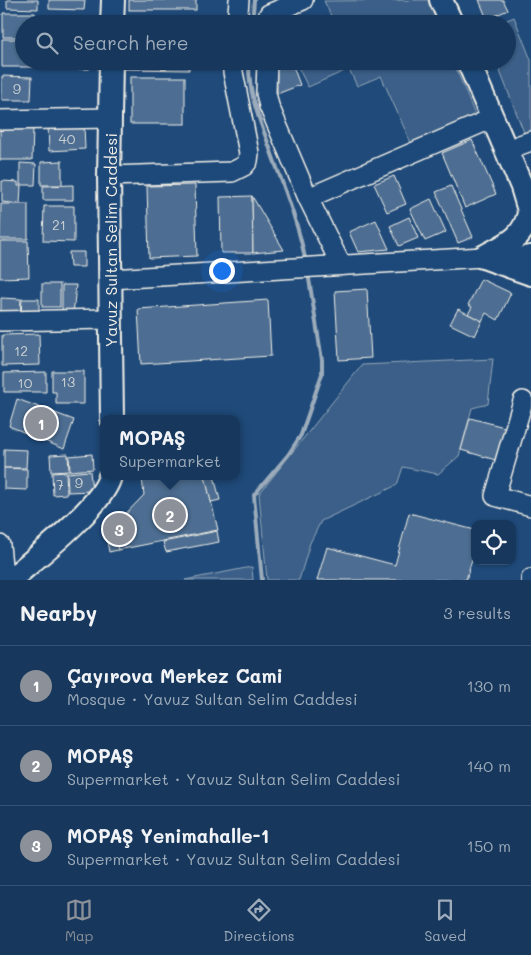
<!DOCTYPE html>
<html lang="en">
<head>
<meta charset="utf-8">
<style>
	:root { --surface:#17385c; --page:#244365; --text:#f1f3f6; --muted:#9eacbb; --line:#365272; --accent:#8c9099 }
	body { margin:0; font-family:Mali,sans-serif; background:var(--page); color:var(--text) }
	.controls { position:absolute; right:15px; bottom:15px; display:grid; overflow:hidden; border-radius:10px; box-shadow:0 1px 4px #0004 }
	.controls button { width:45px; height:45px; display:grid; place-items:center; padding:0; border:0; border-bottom:1px solid var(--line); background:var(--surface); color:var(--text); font:25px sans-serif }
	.you { position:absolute; left:221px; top:270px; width:18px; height:18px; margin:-12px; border:4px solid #fff; border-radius:50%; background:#1a73e8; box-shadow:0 0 0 8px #1a73e833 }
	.badge { display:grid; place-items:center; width:32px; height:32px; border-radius:50%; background:var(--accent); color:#fff; font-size:16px; font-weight:700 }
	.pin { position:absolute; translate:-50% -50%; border:2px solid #fff; box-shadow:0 1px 5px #0006 }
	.popup { position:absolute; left:100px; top:415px; width:140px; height:65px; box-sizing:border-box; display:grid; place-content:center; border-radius:10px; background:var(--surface); filter:drop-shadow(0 1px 4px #0005); font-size:16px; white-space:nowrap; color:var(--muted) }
	.popup b { font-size:19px; color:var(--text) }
	.popup::after { content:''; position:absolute; left:50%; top:100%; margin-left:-10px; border:10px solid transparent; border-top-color:var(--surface) }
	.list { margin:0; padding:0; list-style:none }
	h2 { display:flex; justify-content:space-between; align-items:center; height:65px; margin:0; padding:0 20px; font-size:21px }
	h2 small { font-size:16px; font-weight:400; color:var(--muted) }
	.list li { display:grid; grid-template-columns:32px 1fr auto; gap:15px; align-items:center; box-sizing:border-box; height:80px; padding:0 20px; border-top:1px solid var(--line) }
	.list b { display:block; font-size:19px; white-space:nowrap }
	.list p { margin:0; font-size:16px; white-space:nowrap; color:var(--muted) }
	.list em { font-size:16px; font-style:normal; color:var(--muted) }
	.icon { flex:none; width:28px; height:28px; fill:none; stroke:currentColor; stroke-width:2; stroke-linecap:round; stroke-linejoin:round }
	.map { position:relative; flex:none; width:531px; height:580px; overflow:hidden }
	.search { position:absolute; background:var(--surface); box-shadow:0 1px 4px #0004; left:15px; right:15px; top:15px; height:55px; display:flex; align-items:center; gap:12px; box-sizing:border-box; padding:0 18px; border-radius:28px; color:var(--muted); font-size:19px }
	.sheet { height:305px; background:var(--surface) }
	nav { display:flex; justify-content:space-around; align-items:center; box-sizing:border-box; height:70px; border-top:1px solid var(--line); background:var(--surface); font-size:14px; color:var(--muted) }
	nav a { display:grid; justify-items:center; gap:2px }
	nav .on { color:var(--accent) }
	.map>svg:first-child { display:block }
</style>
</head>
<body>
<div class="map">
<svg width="531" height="580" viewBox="0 0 531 580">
	<rect width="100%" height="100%" fill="#1f4a7a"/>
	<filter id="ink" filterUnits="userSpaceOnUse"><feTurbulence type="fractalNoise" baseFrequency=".02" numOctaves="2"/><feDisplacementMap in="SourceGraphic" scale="10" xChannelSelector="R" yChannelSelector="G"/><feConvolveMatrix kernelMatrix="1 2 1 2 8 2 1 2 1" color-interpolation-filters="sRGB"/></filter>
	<g filter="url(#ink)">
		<g fill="#3a5f88" stroke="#97a8b8">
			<path d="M428 0 439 24H335L324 1Z"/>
			<path d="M514 17 531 60V133L525 135 496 61H507V24H498Z"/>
			<path d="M295 61H453L475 115 411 143 381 76 357 86 349 69 308 87Z"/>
			<path d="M493 359 488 404 472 408 459 456 438 474 403 467 397 485 321 521 310 543 299 580H267L259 494 362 365Z"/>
			<path d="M252 567 253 580H185L246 568Z"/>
		</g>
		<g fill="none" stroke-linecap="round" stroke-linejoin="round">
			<g stroke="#9cacbb" stroke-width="4">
				<path d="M252 24 254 0"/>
				<path d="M249 61C248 89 257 114 267 140 280 178 297 218 305 258"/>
				<path d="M262 580 254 495 288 455 301 435 322 374V360L309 279"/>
			</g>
		</g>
		<g fill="#4d6e92" stroke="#f4f1e8">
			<path d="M7 0H38V9L7 8Z"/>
			<path d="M49 0H85L84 10 49 9Z"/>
			<rect x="129" y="0" width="67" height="10"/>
			<path d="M479 0H503L508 10 487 19Z"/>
			<path d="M3 13H35V24H24V37H3Z"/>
			<rect x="55" y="20" width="35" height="4"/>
			<path d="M2 39H24V61H34V67H2Z"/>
			<rect x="55" y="61" width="34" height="8"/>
			<path d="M125 61H189V70L125 69Z"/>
			<path d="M291 61 300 85 277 94 276 66Z"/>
			<path d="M2 76 32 77 31 100H2Z"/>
			<rect x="130" y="77" width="55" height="47"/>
			<path d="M84 125 85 149 49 151 48 126Z"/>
			<path d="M0 128H33L32 160H0Z"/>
			<path d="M472 140 496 194 465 208 442 153Z"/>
			<path d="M62 161V185H41V162Z"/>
			<path d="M20 163 36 164 35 185H20Z"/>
			<path d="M394 176 406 204 387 212 374 184Z"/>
			<path d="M2 181 18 182V186H21L20 204 2 202Z"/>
			<path d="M73 185V200H43V186Z"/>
			<path d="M195 185 197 256 149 258 147 186Z"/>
			<path d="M451 186 473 237 458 243 436 192Z"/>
			<path d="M252 196 253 253H221L220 197Z"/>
			<path d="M252 196 284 250 253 253Z"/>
			<path d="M431 199 446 232 425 241 410 209Z"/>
			<path d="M1 204H28V239H0Z"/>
			<path d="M44 206H74V242L43 241Z"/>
			<path d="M409 217 418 238 399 246 390 226Z"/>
			<path d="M376 220 389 249 358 252 349 232Z"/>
			<path d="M0 241H28L29 277 0 278Z"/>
			<path d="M69 252H84V267H70Z"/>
			<path d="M481 279 511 293 498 320 486 313 482 321 468 314 472 307 468 305Z"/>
			<rect x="42" y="284" width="18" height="23"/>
			<path d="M62 285H76L73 315H62Z"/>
			<path d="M367 289 371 358 339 360 335 291Z"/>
			<path d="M1 298 21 299 20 316 1 315Z"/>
			<path d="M22 299H39V315H21Z"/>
			<path d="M268 300 271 356 141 364 138 309Z"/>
			<path d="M458 309 482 321 475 336 450 324Z"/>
			<path d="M39 334 40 365 2 366V335Z"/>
			<path d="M52 371H84V404H56V392H52Z"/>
			<path d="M46 372V392H4V373Z"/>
			<path d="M17 399 74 420 64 449 9 426Z"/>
			<path d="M470 418 508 428 499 461 461 450Z"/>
			<path d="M4 449 27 450 26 468H4Z"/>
			<path d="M68 454 69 471 51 472 50 455Z"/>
			<path d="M92 454 93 469 70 471 69 456Z"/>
			<path d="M4 468 27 469V490L4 489Z"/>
			<path d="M90 471 92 491 68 492 67 473Z"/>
			<path d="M66 472 67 494 53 495 52 473Z"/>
			<path d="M150 476H205L218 530 118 550 113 527 144 495 142 478Z"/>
			<path d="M205 476H214L220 500 211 502Z"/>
			<path d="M409 513 475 530V549L466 580H317L327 547 395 565Z"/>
			<path d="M113 529 118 550 109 552 105 530Z"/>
			<path d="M217 531 219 542 166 552 163 542Z"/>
		</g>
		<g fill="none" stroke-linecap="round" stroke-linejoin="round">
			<defs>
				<g id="minor">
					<path d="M269 14 303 0"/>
					<path d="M237 24 239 0"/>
					<path d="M267 61 266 93 269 106 308 198 341 265"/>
					<path d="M0 120 110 118"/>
					<path d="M517 146 531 141"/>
					<path d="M109 176 232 172 244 166 248 161 249 153 233 72V61"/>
					<path d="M308 198 493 118"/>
					<path d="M110 279 483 257"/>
					<path d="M0 321 110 319"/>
					<path d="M523 401 495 496 531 506"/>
					<path d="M0 545 2 565 8 580"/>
					<path d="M531 580V579"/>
				</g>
				<g id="major">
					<path d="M441 0 452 24"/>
					<path d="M112 24 113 0"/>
					<path d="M111 61 109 176 112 419"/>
					<path d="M468 61 522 187 531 217"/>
					<path d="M483 257C506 244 523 240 529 213"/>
					<path d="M483 257 531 274"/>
					<path d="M497 262 531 257"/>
					<path d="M10 580C34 559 104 505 110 476"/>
				</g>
			</defs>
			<use href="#minor" stroke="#f4f1e8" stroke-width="22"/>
			<use href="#major" stroke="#f4f1e8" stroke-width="26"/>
			<use href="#minor" stroke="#1f4a7a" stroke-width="19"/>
			<use href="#major" stroke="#1f4a7a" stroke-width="22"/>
		</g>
	</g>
	<g text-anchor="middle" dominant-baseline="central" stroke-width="4" stroke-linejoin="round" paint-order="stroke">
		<g font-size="14" fill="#cad0d2">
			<text x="17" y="88">9</text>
			<text x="67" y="138">40</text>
			<text x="59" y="224">21</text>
			<text x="21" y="350">12</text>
			<text x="68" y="381">13</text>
			<text x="25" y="382">10</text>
			<text x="79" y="482">9</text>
			<text x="60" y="484">7</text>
		</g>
		<g font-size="16" fill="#f4f1e8" stroke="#1f4a7a">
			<text transform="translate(110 240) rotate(-90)">Yavuz Sultan Selim Caddesi</text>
		</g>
	</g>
</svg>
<div class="controls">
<button><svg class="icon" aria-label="locate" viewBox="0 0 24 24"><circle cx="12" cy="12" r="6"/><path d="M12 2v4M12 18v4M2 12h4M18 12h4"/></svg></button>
</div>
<div class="you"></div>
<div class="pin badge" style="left:41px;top:423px">1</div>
<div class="pin badge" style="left:170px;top:515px">2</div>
<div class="popup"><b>MOPAŞ</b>Supermarket</div>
<div class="pin badge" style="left:119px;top:529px">3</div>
<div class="search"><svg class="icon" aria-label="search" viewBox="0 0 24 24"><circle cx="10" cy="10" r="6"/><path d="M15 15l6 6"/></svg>Search here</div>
</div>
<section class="sheet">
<h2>Nearby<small>3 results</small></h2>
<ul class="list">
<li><span class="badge">1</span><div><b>Çayırova Merkez Cami</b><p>Mosque · Yavuz Sultan Selim Caddesi</p></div><em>130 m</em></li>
<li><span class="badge">2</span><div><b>MOPAŞ</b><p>Supermarket · Yavuz Sultan Selim Caddesi</p></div><em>140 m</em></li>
<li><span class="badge">3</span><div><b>MOPAŞ Yenimahalle-1</b><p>Supermarket · Yavuz Sultan Selim Caddesi</p></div><em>150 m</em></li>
</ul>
</section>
<nav>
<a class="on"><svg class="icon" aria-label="map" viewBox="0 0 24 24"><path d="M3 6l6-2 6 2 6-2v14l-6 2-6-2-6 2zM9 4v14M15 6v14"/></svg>Map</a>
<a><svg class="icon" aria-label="directions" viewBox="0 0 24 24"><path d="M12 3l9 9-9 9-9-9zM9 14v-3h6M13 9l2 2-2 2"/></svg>Directions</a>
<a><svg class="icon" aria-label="saved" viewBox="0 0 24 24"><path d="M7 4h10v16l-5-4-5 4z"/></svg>Saved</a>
</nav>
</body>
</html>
